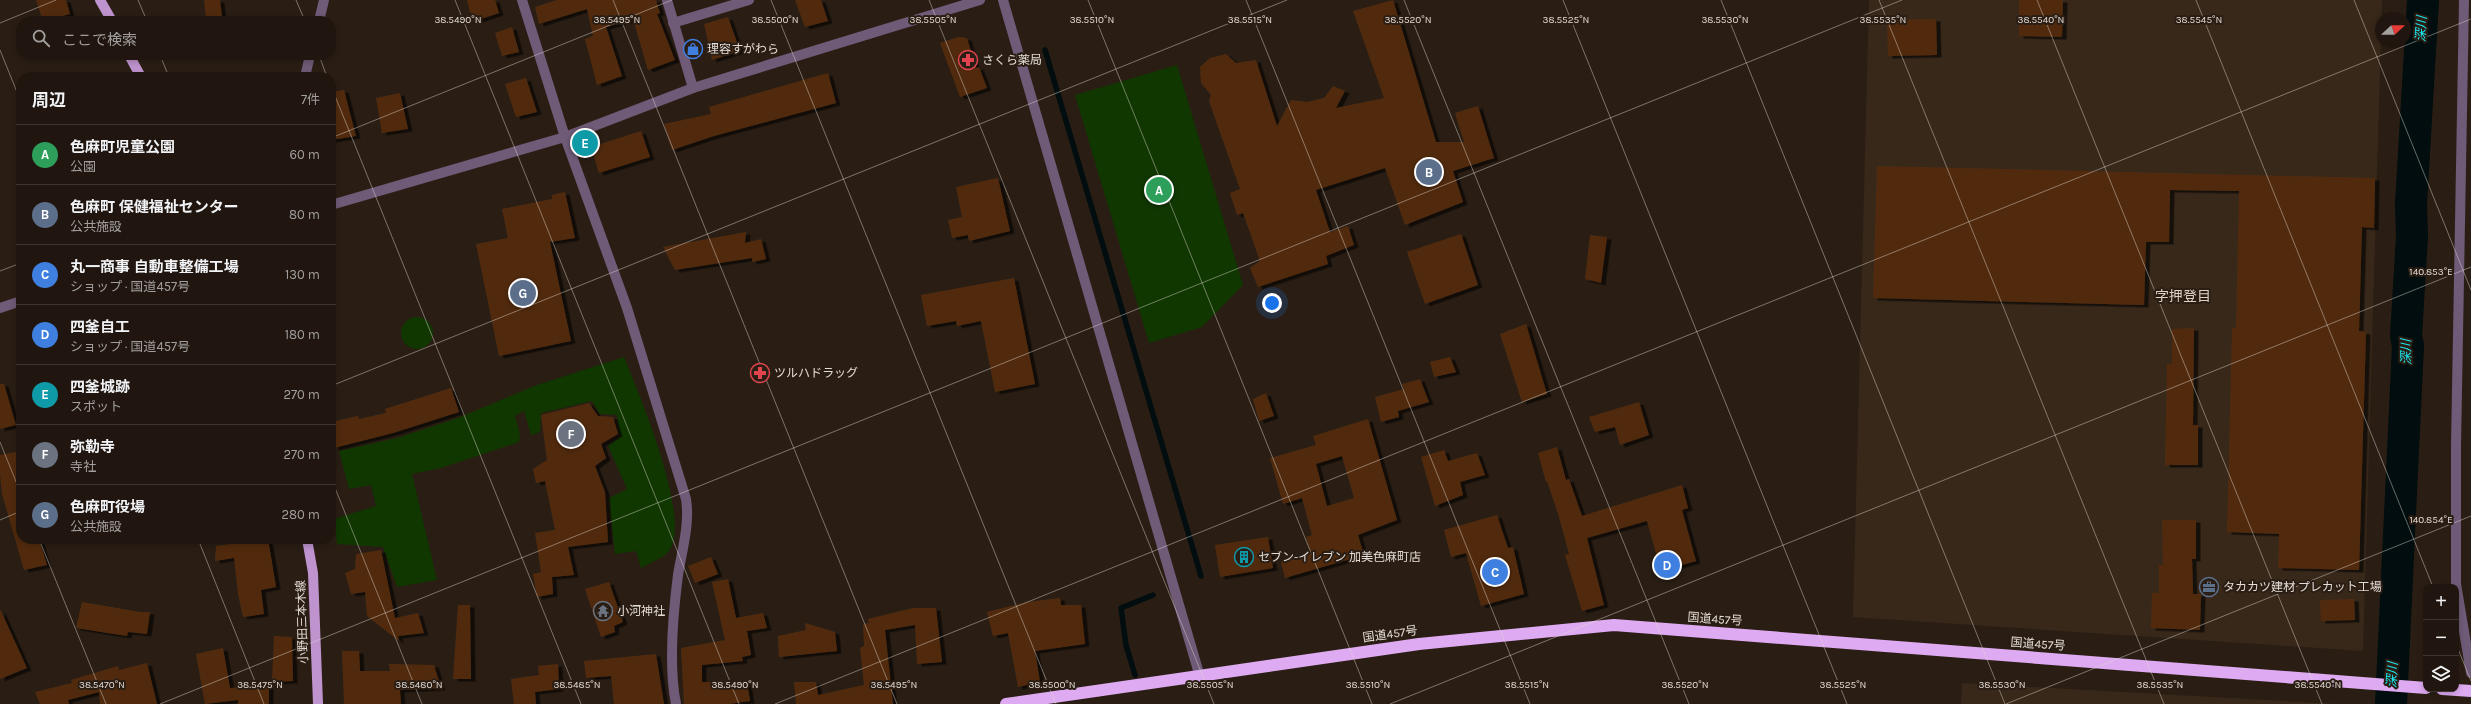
<!DOCTYPE html>
<html lang="ja">
<head>
<meta charset="utf-8">
<style>
	:root { --surface:#20160f; --page:#281f18; --text:#f1f3f6; --muted:#a29f9e; --line:#3d352f; --accent:#7c3aed }
	body { margin:0; font-family:Karla,"Noto Sans JP",sans-serif; background:var(--page); color:var(--text) }
	.controls { position:absolute; right:12px; bottom:12px; display:grid; overflow:hidden; border-radius:8px; box-shadow:0 2px 6px #0003 }
	.controls button { width:36px; height:36px; display:grid; place-items:center; padding:0; border:0; border-bottom:1px solid var(--line); background:var(--surface); color:var(--text); font:20px sans-serif }
	.compass { position:absolute; left:2375px; top:12px; width:36px; height:36px; border-radius:50%; background:var(--surface); box-shadow:0 2px 6px #0003; rotate:68deg }
	.you { position:absolute; left:1272px; top:303px; width:14px; height:14px; margin:-10px; border:3px solid #fff; border-radius:50%; background:#1a73e8; box-shadow:0 0 0 6px #1a73e833 }
	.badge { display:grid; place-items:center; width:26px; height:26px; border-radius:50%; background:var(--accent); color:#fff; font-size:13px; font-weight:700 }
	.pin { position:absolute; translate:-50% -50%; border:2px solid #fff; box-shadow:0 1px 4px #0006 }
	.list { margin:0; padding:0; list-style:none }
	h2 { display:flex; justify-content:space-between; align-items:center; height:52px; margin:0; padding:0 16px; font-size:17px }
	h2 small { font-size:13px; font-weight:400; color:var(--muted) }
	.list li { display:grid; grid-template-columns:26px 1fr auto; gap:12px; align-items:center; box-sizing:border-box; height:60px; padding:0 16px; border-top:1px solid var(--line) }
	.list b { display:block; font-size:15px; white-space:nowrap }
	.list p { margin:0; font-size:13px; white-space:nowrap; color:var(--muted) }
	.list em { font-size:13px; font-style:normal; color:var(--muted) }
	.icon { flex:none; width:22px; height:22px; fill:none; stroke:currentColor; stroke-width:2; stroke-linecap:round; stroke-linejoin:round }
	.map { position:relative; flex:none; width:2471px; height:704px; overflow:hidden }
	.search { position:absolute; background:var(--surface); box-shadow:0 2px 6px #0003; left:16px; top:16px; width:320px; height:44px; display:flex; align-items:center; gap:10px; box-sizing:border-box; padding:0 14px; border-radius:16px; color:var(--muted); font-size:15px }
	.panel { position:absolute; background:var(--surface); box-shadow:0 2px 6px #0003; left:16px; top:72px; width:320px; height:472px; border-radius:16px }
	.map>svg:first-child { display:block }
</style>
</head>
<body>
<div class="map">
<svg width="2471" height="704" viewBox="0 0 2471 704">
	<defs>
		<filter id="shadow"><feDropShadow dx="4.5" dy="2.5" stdDeviation="0" flood-color="#0009"/></filter>
	</defs>
	<rect width="100%" height="100%" fill="#2a1e14"/>
	<g fill="#38281a">
		<path d="M1869 0H2382L2363 651 1853 617Z"/>
		<path d="M1962 683 2337 704H1961Z"/>
	</g>
	<g fill="#103700">
		<path d="M1177 65 1243 285 1202 327 1149 343 1075 95Z"/>
		<circle cx="417" cy="333" r="16"/>
		<path d="M624 357C637 389 696 527 667 553 661 559 649 563 641 568L636 551 615 554 609 498 627 489 608 446 620 437 617 415 600 414 592 401 541 413 540 432 531 435 524 411 515 416 520 434 519 442 441 468 412 474 437 580 397 587 383 547 337 544 334 519 376 506 371 485 349 489 339 451 397 438 458 418 537 385Z"/>
	</g>
	<g fill="none" stroke-linecap="round" stroke-linejoin="round">
		<g stroke="#010d0e" stroke-width="5.5">
			<path d="M1045 50 1201 576"/>
			<path d="M1135 675 1126 645 1121 608 1153 595"/>
		</g>
		<path stroke="#010d0e" stroke-width="32" d="M2391 704 2408 346 2406 336 2412 237 2411 204 2423 0"/>
	</g>
	<g fill="#512c11" fill-rule="evenodd" filter="url(#shadow)">
		<path d="M36 0H66L70 14 43 21Z"/>
		<path d="M204 0H220L222 17 206 19Z"/>
		<path d="M467 0H495L499 13 478 20 470 12Z"/>
		<path d="M557 0H656L660 13 657 14 675 60 648 70 633 19 606 27 622 76 597 85 585 39 593 36 587 9 539 24 535 7Z"/>
		<path d="M795 0H821L828 21 805 27Z"/>
		<path d="M1393 0 1436 142H1464L1455 113 1478 106 1494 158 1453 171 1463 202 1405 225 1385 168 1316 190 1330 232 1348 226 1354 245 1326 256 1328 264 1258 287 1250 268 1260 261 1243 213 1237 215 1230 193 1240 189 1209 101 1211 95 1201 83 1200 67 1210 58 1226 54 1236 63 1256 60 1277 126 1291 100 1307 102 1324 98 1333 86 1345 91 1336 108 1384 98 1353 11Z"/>
		<path d="M2019 0H2063L2062 37 2019 36Z"/>
		<path d="M728 17 740 51 712 60 704 24Z"/>
		<path d="M1936 19 1937 55 1888 56 1887 20Z"/>
		<path d="M512 27 519 52 502 56 495 33Z"/>
		<path d="M958 37 967 38 976 68 979 67 987 88 960 97 940 43Z"/>
		<path d="M828 73 836 103 714 136 672 150 664 124 711 114 709 107Z"/>
		<path d="M526 78 537 112 516 117 505 84Z"/>
		<path d="M344 90 356 136 331 140V92Z"/>
		<path d="M400 93 408 129 382 133 376 98Z"/>
		<path d="M641 131 650 157 599 173 591 147Z"/>
		<path d="M1877 166 2375 178 2374 228 2362 227 2359 331 2366 332 2359 570 2278 568 2279 534 2227 532 2232 328H2236L2239 191 2170 190 2169 242H2146L2144 305 1873 298Z"/>
		<path d="M998 178 1010 231 969 241 968 235 952 238 948 220 962 217 956 187Z"/>
		<path d="M565 192 575 238 550 242 571 341 499 356 476 244 508 238 502 209 552 199V195Z"/>
		<path d="M746 232 745 243 761 239 766 259 752 262V258L675 270 663 247Z"/>
		<path d="M1461 234 1478 285 1425 304 1407 252Z"/>
		<path d="M1590 235 1607 237 1601 283 1585 279Z"/>
		<path d="M1014 278 1035 384 995 392 981 321 957 326 956 321 927 326 921 295Z"/>
		<path d="M1526 324 1547 394 1522 402 1500 334Z"/>
		<path d="M2194 328 2193 425H2198V465H2165L2167 364H2172V329Z"/>
		<path d="M1450 357 1456 372 1434 377 1430 362Z"/>
		<path d="M1420 379 1429 402 1398 411 1399 417 1381 422 1375 397 1404 389 1402 384Z"/>
		<path d="M0 384H4L16 425 0 429Z"/>
		<path d="M451 388 459 412 393 433 334 448 331 422 358 416 359 419 386 413 385 409Z"/>
		<path d="M1266 393 1274 416 1259 421 1253 399Z"/>
		<path d="M1639 402 1649 435 1620 445 1615 427 1595 432 1589 417Z"/>
		<path d="M589 403 598 416 613 417 618 434 601 444 606 458 595 466 605 492 608 542 568 547 574 575 552 577 553 594 537 597 533 574 541 572 535 533 555 530 545 481 536 483 533 469 547 460 541 415Z"/>
		<path d="M1368 419 1397 520 1358 535 1364 555 1285 578 1281 562 1311 554 1306 537 1312 535 1302 498 1283 504 1270 458 1316 445 1313 436ZM1342 456 1354 498 1327 506 1316 464Z"/>
		<path d="M1557 447 1566 480 1569 479 1582 516 1682 485 1688 508 1682 510 1696 561 1661 571 1647 521 1587 538 1604 605 1582 611 1565 555 1569 554 1559 517 1547 481 1546 482 1538 453Z"/>
		<path d="M1444 450 1448 461 1477 453 1485 475 1460 482 1463 495 1435 506 1421 457Z"/>
		<path d="M16 452 21 473V539H39L47 565 24 570 2 494 0 474V455Z"/>
		<path d="M1497 515 1508 548 1513 547 1524 594 1481 606 1466 553 1451 557 1444 530Z"/>
		<path d="M2162 520H2196V559H2192L2193 594H2201L2200 630 2151 628 2152 593H2159V565H2163Z"/>
		<path d="M1268 537 1273 568 1220 577 1215 545Z"/>
		<path d="M268 539 276 587 261 590 264 614 243 617 238 594 234 558 215 561 216 546Z"/>
		<path d="M381 550 395 618 418 613 424 633 398 636 399 641 367 616 365 592 351 594 345 573 355 569 356 554Z"/>
		<path d="M711 557 718 574 695 583 688 566Z"/>
		<path d="M728 579 736 618 763 613 767 628 747 631 751 655 742 657 743 661 702 665V682H747L750 701 729 704H684L681 648 725 640 712 582Z"/>
		<path d="M609 582 623 622 614 626 615 632 601 637 585 589Z"/>
		<path d="M1060 598 1061 605H1081L1085 644 1035 651 1040 682 1018 687 1008 633 993 636 987 612 1027 602Z"/>
		<path d="M2354 599 2355 620 2321 621 2320 600Z"/>
		<path d="M82 602 140 612H150L147 634 128 632 127 636 76 628Z"/>
		<path d="M458 605H470L471 679H453Z"/>
		<path d="M913 608H936L942 662 917 664 915 625 885 630 893 704H796L794 682H816L818 695 864 685 860 648 864 646 863 624 869 623 868 619Z"/>
		<path d="M0 609 27 668 0 679Z"/>
		<path d="M805 623 835 632 837 651 779 657 778 636 806 630Z"/>
		<path d="M274 636 292 637 293 681 272 682Z"/>
		<path d="M223 648 230 688 269 686V704H238V700L205 704 196 654Z"/>
		<path d="M342 651H359L360 671H390L389 664 434 665 441 688 400 690 401 704H344Z"/>
		<path d="M656 654 664 704H614L611 676 586 678 584 661Z"/>
		<path d="M147 663 157 704H100L99 692 68 700 69 704H40L35 692 72 683 71 680 118 666 119 670Z"/>
		<path d="M558 664 559 689 535 692 536 704H514L511 679 539 675 538 666Z"/>
	</g>
	<g fill="none" stroke-linecap="round" stroke-linejoin="round">
		<g stroke="#6f5a77" stroke-width="10">
			<path d="M522 0 565 137 627 308 686 499C690 524 682 550 678 575 673 614 668 665 676 704"/>
			<path d="M667 0 693 88"/>
			<path d="M1003 0 1200 677"/>
			<path d="M2464 0 2456 446V584L2471 673"/>
			<path d="M319 21 324 0"/>
			<path d="M673 23 749 0"/>
			<path d="M305 77 310 55"/>
			<path d="M331 205 565 137 693 88 980 0"/>
			<path d="M0 308 21 301"/>
		</g>
		<g stroke="#bf93ce" stroke-width="10">
			<path d="M100 0 112 21"/>
			<path d="M129 55 141 77"/>
			<path d="M307 539 313 573 318 704"/>
		</g>
		<g stroke="#deaaf1" stroke-width="12">
			<path d="M2442 689 2471 691"/>
			<path d="M1006 704 1419 644 1614 625 2426 688"/>
		</g>
	</g>
	<path fill="none" stroke="#e3dbd5" stroke-width="1" stroke-opacity="0.45" d="M138 0 147 21M296 0 305 21M455 0 739 704M613 0 897 704M771 0 1056 704M929 0 1214 704M1088 0 1372 704M1246 0 1530 704M1404 0 1689 704M1563 0 1847 704M1721 0 2005 704M1879 0 2164 704M2037 0 2322 704M2196 0 2433 587M2354 0 2471 290M0 23 56 0M0 50 21 102M160 55 169 77M319 55 327 77M331 86 581 704M331 138 672 0M0 271 21 263M331 386 1287 0M0 442 21 494M331 478 422 704M0 520 21 511M39 539 106 704M198 539 264 704M2456 644 2471 681M160 704 1902 0M775 704 2471 19M1390 704 2471 267M2006 704 2471 516"/>
	<defs>
		<symbol id="shop-ring" viewBox="-11 -11 22 22"><circle r="9.5" fill="#2a1e14" stroke="#3f7fe0" stroke-width="1.5"/><path d="M-5-2.5h2.3a2.7 3.5 0 0 1 5.4 0H5L5.5 6h-11ZM-1.5-2.5h3a1.5 2.3 0 0 0-3 0Z" fill="#3f7fe0"/></symbol>
		<symbol id="pharmacy-ring" viewBox="-11 -11 22 22"><circle r="9.5" fill="#2a1e14" stroke="#e0444e" stroke-width="1.5"/><path d="M-2-6h4v4h4v4h-4v4h-4v-4h-4v-4h4Z" fill="#e0444e"/></symbol>
		<symbol id="building-ring" viewBox="-11 -11 22 22"><circle r="9.5" fill="#2a1e14" stroke="#0f9aa8" stroke-width="1.5"/><path d="M-4-6H4V6H1V3H-1V6H-4ZM-2.5-4.3h1.7v1.8h-1.7ZM.8-4.3h1.7v1.8H.8ZM-2.5-1h1.7V.8h-1.7ZM.8-1h1.7V.8H.8Z" fill="#0f9aa8"/></symbol>
		<symbol id="office-ring" viewBox="-11 -11 22 22"><circle r="9.5" fill="#2a1e14" stroke="#5c6f8a" stroke-width="1.5"/><path d="M-6-3h4V-5.5h4V-3h4V5H-6ZM-1-4.5V-3h2v-1.5ZM-6 0V1H6V0Z" fill="#5c6f8a"/></symbol>
		<symbol id="temple-ring" viewBox="-11 -11 22 22"><circle r="9.5" fill="#2a1e14" stroke="#6b7280" stroke-width="1.5"/><path d="M0-6L5-2H3V0L6.5 2.5H4V6H1.5V3h-3V6H-4V2.5H-6.5L-3 0V-2H-5Z" fill="#6b7280"/></symbol>
	</defs>
	<g fill-rule="evenodd">
		<use href="#shop-ring" x="682" y="38" width="22" height="22"/>
		<use href="#pharmacy-ring" x="957" y="49" width="22" height="22"/>
		<use href="#pharmacy-ring" x="749" y="362" width="22" height="22"/>
		<use href="#building-ring" x="1233" y="546" width="22" height="22"/>
		<use href="#office-ring" x="2198" y="576" width="22" height="22"/>
		<use href="#temple-ring" x="592" y="600" width="22" height="22"/>
	</g>
	<g text-anchor="middle" dominant-baseline="central" stroke-width="4" stroke-linejoin="round" paint-order="stroke">
		<g font-size="12" fill="#e3dbd5" stroke="#2a1e14" text-anchor="start">
			<text x="707" y="49">理容すがわら</text>
			<text x="982" y="60">さくら薬局</text>
			<text x="774" y="373">ツルハドラッグ</text>
			<text x="1258" y="557">セブン-イレブン 加美色麻町店</text>
			<text x="2223" y="587">タカカツ建材 プレカット工場</text>
			<text x="617" y="611">小河神社</text>
		</g>
		<g font-size="12" fill="#e3dbd5" stroke="#2a1e14">
			<text transform="translate(1715 619) rotate(4)">国道457号</text>
			<text transform="translate(302 622) rotate(-92)">小野田三本木線</text>
			<text transform="translate(1390 634) rotate(-8)">国道457号</text>
			<text transform="translate(2038 644) rotate(4)">国道457号</text>
		</g>
		<g font-size="13" font-style="italic" fill="#18eaf2" stroke="#2a1e14">
			<text transform="translate(2421 29) rotate(-87)">深川</text>
			<text transform="translate(2406 352) rotate(-91)">深川</text>
			<text transform="translate(2392 675) rotate(-87)">深川</text>
		</g>
		<g font-size="14" fill="#dfd0c2" stroke="#2a1e14">
			<text x="2183" y="296">字押登目</text>
		</g>
	</g>
	<g font-size="10" text-anchor="middle" fill="#e3dbd5" stroke="#2a1e14" stroke-width="4" stroke-linejoin="round" paint-order="stroke">
		<text x="458" y="23">38.5490°N</text>
		<text x="617" y="23">38.5495°N</text>
		<text x="933" y="23">38.5505°N</text>
		<text x="1092" y="23">38.5510°N</text>
		<text x="1250" y="23">38.5515°N</text>
		<text x="1408" y="23">38.5520°N</text>
		<text x="1566" y="23">38.5525°N</text>
		<text x="1725" y="23">38.5530°N</text>
		<text x="1883" y="23">38.5535°N</text>
		<text x="2041" y="23">38.5540°N</text>
		<text x="775" y="23">38.5500°N</text>
		<text x="2199" y="23">38.5545°N</text>
		<text x="2431" y="275">140.853°E</text>
		<text x="2431" y="523">140.854°E</text>
		<text x="102" y="688">38.5470°N</text>
		<text x="260" y="688">38.5475°N</text>
		<text x="419" y="688">38.5480°N</text>
		<text x="577" y="688">38.5485°N</text>
		<text x="735" y="688">38.5490°N</text>
		<text x="894" y="688">38.5495°N</text>
		<text x="1052" y="688">38.5500°N</text>
		<text x="1210" y="688">38.5505°N</text>
		<text x="1368" y="688">38.5510°N</text>
		<text x="1527" y="688">38.5515°N</text>
		<text x="1685" y="688">38.5520°N</text>
		<text x="1843" y="688">38.5525°N</text>
		<text x="2002" y="688">38.5530°N</text>
		<text x="2160" y="688">38.5535°N</text>
		<text x="2318" y="688">38.5540°N</text>
	</g>
</svg>
<div class="controls">
<button>+</button>
<button>−</button>
<button><svg class="icon" aria-label="layers" viewBox="0 0 24 24"><path d="M12 4l9 5-9 5-9-5zM3 14l9 5 9-5"/></svg></button>
</div>
<svg class="compass" viewBox="-18 -18 36 36"><path d="M0-13l5 13h-10z" fill="#e53935"/><path d="M0 13l5-13h-10z" fill="#a29f9e"/></svg>
<div class="you"></div>
<div class="pin badge" style="left:1159px;top:190px;background:#2e9e5b">A</div>
<div class="pin badge" style="left:1429px;top:172px;background:#5c6f8a">B</div>
<div class="pin badge" style="left:1495px;top:572px;background:#3f7fe0">C</div>
<div class="pin badge" style="left:1667px;top:565px;background:#3f7fe0">D</div>
<div class="pin badge" style="left:585px;top:143px;background:#0f9aa8">E</div>
<div class="pin badge" style="left:571px;top:434px;background:#6b7280">F</div>
<div class="pin badge" style="left:523px;top:293px;background:#5c6f8a">G</div>
<div class="search"><svg class="icon" aria-label="search" viewBox="0 0 24 24"><circle cx="10" cy="10" r="6"/><path d="M15 15l6 6"/></svg>ここで検索</div>
<section class="panel">
<h2>周辺<small>7件</small></h2>
<ul class="list">
<li><span class="badge" style="background:#2e9e5b">A</span><div><b>色麻町児童公園</b><p>公園</p></div><em>60 m</em></li>
<li><span class="badge" style="background:#5c6f8a">B</span><div><b>色麻町 保健福祉センター</b><p>公共施設</p></div><em>80 m</em></li>
<li><span class="badge" style="background:#3f7fe0">C</span><div><b>丸一商事 自動車整備工場</b><p>ショップ · 国道457号</p></div><em>130 m</em></li>
<li><span class="badge" style="background:#3f7fe0">D</span><div><b>四釜自工</b><p>ショップ · 国道457号</p></div><em>180 m</em></li>
<li><span class="badge" style="background:#0f9aa8">E</span><div><b>四釜城跡</b><p>スポット</p></div><em>270 m</em></li>
<li><span class="badge" style="background:#6b7280">F</span><div><b>弥勒寺</b><p>寺社</p></div><em>270 m</em></li>
<li><span class="badge" style="background:#5c6f8a">G</span><div><b>色麻町役場</b><p>公共施設</p></div><em>280 m</em></li>
</ul>
</section>
</div>
</body>
</html>
